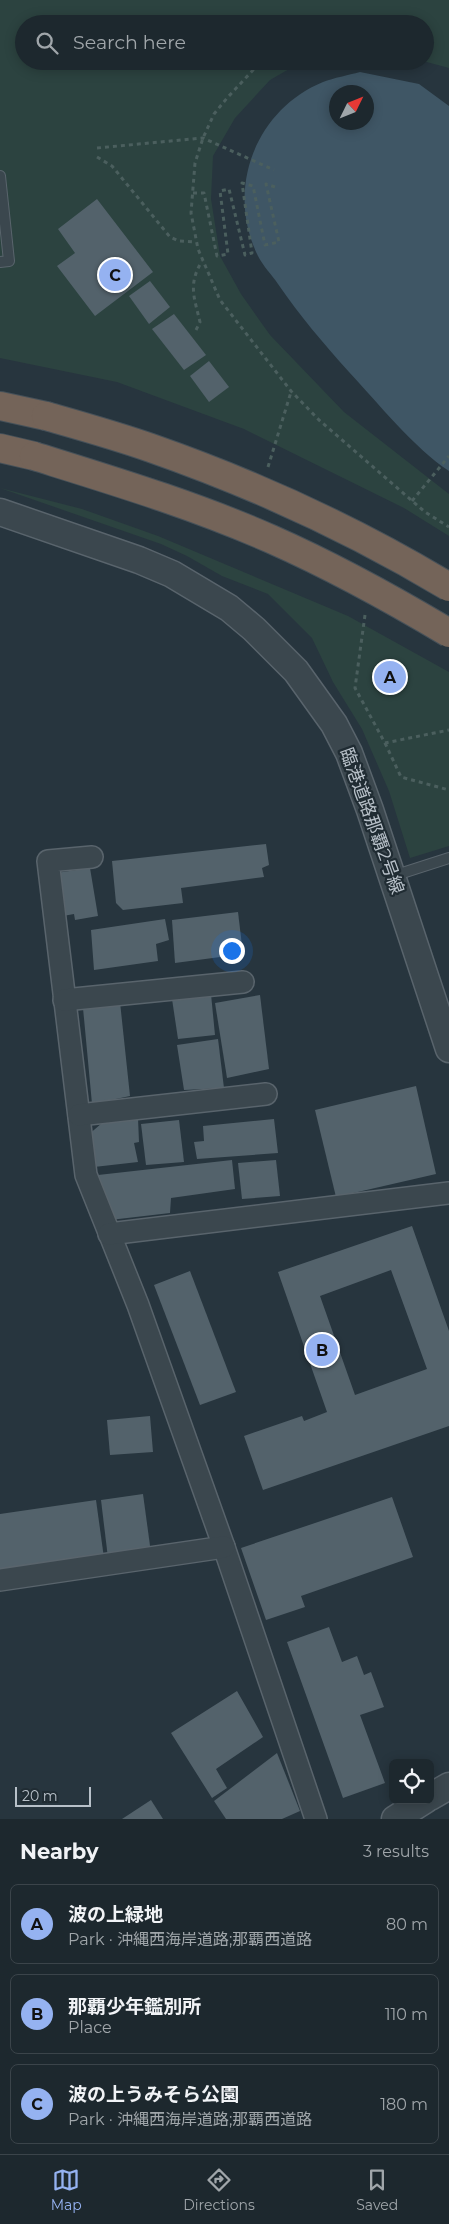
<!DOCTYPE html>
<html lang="en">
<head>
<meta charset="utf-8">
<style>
	:root { --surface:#1d282e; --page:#253036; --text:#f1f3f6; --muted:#a0a6aa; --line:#3b444a; --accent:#95b2f1 }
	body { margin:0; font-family:Montserrat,"Noto Sans JP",sans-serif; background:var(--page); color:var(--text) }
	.controls { position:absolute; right:15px; bottom:15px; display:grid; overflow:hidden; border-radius:8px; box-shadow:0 2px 12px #0003 }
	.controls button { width:45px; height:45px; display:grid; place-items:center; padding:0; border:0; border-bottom:1px solid var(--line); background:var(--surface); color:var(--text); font:25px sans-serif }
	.compass { position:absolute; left:329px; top:85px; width:45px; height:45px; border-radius:50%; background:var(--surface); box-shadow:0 2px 12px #0003; rotate:47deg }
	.scale { position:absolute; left:15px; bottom:12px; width:76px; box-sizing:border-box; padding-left:5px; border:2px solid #b8c1c9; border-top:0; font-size:14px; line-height:18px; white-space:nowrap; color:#b8c1c9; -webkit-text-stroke:4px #202c33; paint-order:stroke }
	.you { position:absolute; left:231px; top:950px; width:18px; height:18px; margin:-12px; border:4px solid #fff; border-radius:50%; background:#1a73e8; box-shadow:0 0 0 8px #1a73e833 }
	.badge { display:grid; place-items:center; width:32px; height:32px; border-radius:50%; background:var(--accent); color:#111; font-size:16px; font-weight:700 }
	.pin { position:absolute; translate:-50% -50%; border:2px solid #fff; box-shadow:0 1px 5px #0006 }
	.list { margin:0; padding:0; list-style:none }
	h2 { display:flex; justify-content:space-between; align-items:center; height:65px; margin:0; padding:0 20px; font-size:21px }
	h2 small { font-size:16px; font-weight:400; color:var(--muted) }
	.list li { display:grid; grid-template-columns:32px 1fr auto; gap:15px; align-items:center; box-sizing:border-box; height:80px; margin:0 10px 10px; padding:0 10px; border:1px solid var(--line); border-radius:8px }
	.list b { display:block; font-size:19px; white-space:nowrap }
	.list p { margin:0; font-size:16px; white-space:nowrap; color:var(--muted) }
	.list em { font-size:16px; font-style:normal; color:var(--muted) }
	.icon { flex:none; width:28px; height:28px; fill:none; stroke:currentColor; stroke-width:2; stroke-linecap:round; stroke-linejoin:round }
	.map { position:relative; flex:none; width:449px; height:1819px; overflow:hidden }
	.search { position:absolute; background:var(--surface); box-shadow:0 2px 12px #0003; left:15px; right:15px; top:15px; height:55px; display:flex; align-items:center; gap:12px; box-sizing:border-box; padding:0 18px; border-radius:28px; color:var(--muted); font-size:19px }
	.sheet { height:335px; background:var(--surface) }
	nav { display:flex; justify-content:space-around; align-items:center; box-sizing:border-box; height:70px; border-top:1px solid var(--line); background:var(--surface); font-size:14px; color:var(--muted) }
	nav a { display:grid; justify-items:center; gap:2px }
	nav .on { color:var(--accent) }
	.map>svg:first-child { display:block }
</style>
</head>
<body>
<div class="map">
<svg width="449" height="1819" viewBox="0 0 449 1819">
	<rect width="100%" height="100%" fill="#27353e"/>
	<g fill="#2c4340">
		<path d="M0 0H449V68L423 61H425V24H24V61H303L270 80 235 118 213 156 211 199 220 256 241 294 270 335 344 412 449 494V536L404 508 244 429 117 382 0 358Z"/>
		<path d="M0 488 82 509 158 536 348 616 449 672V846L410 858 389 791 362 729 333 682 312 638 268 594 222 576 187 556 161 544Z"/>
	</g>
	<path fill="#3f5665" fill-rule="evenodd" d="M360 72 419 84 449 106V471C414 448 378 403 349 372 323 343 300 316 278 284 272 275 263 266 258 256 225 190 255 110 323 82 334 78 348 75 360 72ZM336 92H366V122H336Z"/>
	<g fill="#53626b" fill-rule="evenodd">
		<path d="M97 199 153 272 95 316 57 266 75 253 58 229Z"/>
		<path d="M150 281 170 307 149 324 129 296Z"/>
		<path d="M174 314 206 355 184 370 152 329Z"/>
		<path d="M209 361 229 387 209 402 190 376Z"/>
		<path d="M266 844 269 865 262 868 264 877 181 888 183 903 123 910 116 903 112 861Z"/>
		<path d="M90 868 98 916 75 920 74 914 63 916 56 873Z"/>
		<path d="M238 912 243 954 175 963 172 920Z"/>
		<path d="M165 919 169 940 156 944 158 961 94 970 91 930Z"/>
		<path d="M211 994 215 1035 178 1039 172 999Z"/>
		<path d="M260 995 269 1069 227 1078 215 1003Z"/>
		<path d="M120 1002 130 1096 92 1104 83 1008Z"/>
		<path d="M218 1039 224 1088 184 1090 177 1045Z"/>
		<path d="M416 1086 436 1174 336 1197 315 1110Z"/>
		<path d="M138 1118 139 1142 134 1143 138 1162 94 1167 87 1136 102 1123Z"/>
		<path d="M274 1119 278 1153 197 1159 194 1142 204 1141 203 1126Z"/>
		<path d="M179 1120 184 1162 146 1165 141 1124Z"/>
		<path d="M232 1160 235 1189 171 1198 170 1213 110 1220 103 1204 98 1175Z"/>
		<path d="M276 1160 280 1196 242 1199 238 1163Z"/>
		<path d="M412 1226 449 1331V1426L263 1490 244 1436 302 1416 304 1421 327 1412 278 1272ZM391 1270 427 1369 355 1395 320 1296Z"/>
		<path d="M190 1271 236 1392 200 1405 154 1285Z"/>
		<path d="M150 1416 153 1452 110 1455 107 1420Z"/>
		<path d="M143 1494 151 1553 108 1558 101 1500Z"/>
		<path d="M392 1497 413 1557 301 1596 305 1607 266 1620 241 1548Z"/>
		<path d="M96 1500 104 1558 0 1572V1514Z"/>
		<path d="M329 1627 342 1662 357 1656 364 1675 371 1672 384 1707 360 1715 385 1783 343 1798 287 1642Z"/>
		<path d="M237 1691 263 1737 216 1769 227 1788 212 1798 171 1733Z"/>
		<path d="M277 1753 300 1811 282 1819H226L214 1801Z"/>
		<path d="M151 1800 163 1819H122Z"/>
	</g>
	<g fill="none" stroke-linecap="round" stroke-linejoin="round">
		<defs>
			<g id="service">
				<path d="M0 176 9 261 0 262"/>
				<path d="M393 876 449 858"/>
			</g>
			<g id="minor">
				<path d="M92 857 48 861 86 1175 138 1305 224 1547 316 1819"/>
				<path d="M64 1000 243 982"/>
				<path d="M79 1115 266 1094"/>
				<path d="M109 1234 449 1193"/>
				<path d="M0 1580 224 1547"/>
			</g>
			<g id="tertiary">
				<path d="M0 512 139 560 172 574 229 608 254 629 296 671 334 724 349 753 370 810 449 1049"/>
				<path d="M430 1797 449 1786"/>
				<path d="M395 1819 425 1800"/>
			</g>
			<g id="motorway">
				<path d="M0 406 46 416"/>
				<path d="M0 448 34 456"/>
			</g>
		</defs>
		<use href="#service" stroke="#59646c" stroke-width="12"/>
		<use href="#minor" stroke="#59646c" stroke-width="24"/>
		<use href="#tertiary" stroke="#59646c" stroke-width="29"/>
		<use href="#motorway" stroke="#465159" stroke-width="30"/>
		<g stroke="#4b5f5e" stroke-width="3" stroke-dasharray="4 4" stroke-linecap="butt">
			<path d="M425 55 431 58"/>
			<path d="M267 61 255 68 227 98 214 114 203 138 195 163 191 213 198 249 220 300 291 391 319 420 425 512 449 527"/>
			<path d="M97 148 203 138 274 170"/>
			<path d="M97 157 112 166 170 237 179 241 196 242"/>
			<path d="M193 193H204L217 256 228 254 220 191 229 189 245 255 252 253 242 183 253 186 265 245 279 242 266 184 275 187"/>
			<path d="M196 330 200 322C194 297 188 284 202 261"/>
			<path d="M268 467 291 392"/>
			<path d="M412 501 449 456"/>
			<path d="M365 615 355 688 385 743 449 730"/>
			<path d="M385 743 401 777 449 790"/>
		</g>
		<use href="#service" stroke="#3b474e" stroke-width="10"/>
		<use href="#minor" stroke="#3b474e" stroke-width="21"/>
		<use href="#tertiary" stroke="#3b474e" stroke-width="26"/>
		<use href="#motorway" stroke="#746459" stroke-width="28"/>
		<defs>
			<g id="motorway-bridge">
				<path d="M46 416C81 426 117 436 151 448 254 484 356 531 449 587"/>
				<path d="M34 456C114 481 194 505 271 539 332 566 392 599 449 633"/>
			</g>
		</defs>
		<use href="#motorway-bridge" stroke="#465159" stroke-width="30" stroke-linecap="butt"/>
		<use href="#motorway-bridge" stroke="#746459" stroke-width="28"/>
	</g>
	<g text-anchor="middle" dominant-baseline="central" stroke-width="4.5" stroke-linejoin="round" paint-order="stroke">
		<g font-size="18" fill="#b8c1c9" stroke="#202c33">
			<text transform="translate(372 821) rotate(70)">臨港道路那覇2号線</text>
		</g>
	</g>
</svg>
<div class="controls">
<button><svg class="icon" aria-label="locate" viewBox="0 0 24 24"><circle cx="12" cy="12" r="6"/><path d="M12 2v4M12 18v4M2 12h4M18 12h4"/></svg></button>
</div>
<svg class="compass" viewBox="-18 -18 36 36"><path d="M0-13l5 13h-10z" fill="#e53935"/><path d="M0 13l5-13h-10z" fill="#a0a6aa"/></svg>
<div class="scale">20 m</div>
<div class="you"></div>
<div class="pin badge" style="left:390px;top:677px">A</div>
<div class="pin badge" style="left:322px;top:1350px">B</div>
<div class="pin badge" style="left:115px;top:275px">C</div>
<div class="search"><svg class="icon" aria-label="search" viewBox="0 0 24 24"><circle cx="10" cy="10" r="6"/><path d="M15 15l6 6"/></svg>Search here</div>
</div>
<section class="sheet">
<h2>Nearby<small>3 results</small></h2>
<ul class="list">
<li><span class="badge">A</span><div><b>波の上緑地</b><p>Park · 沖縄西海岸道路;那覇西道路</p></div><em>80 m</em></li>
<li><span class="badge">B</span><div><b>那覇少年鑑別所</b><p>Place</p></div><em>110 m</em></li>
<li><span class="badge">C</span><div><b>波の上うみそら公園</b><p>Park · 沖縄西海岸道路;那覇西道路</p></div><em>180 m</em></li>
</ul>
</section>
<nav>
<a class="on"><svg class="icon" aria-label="map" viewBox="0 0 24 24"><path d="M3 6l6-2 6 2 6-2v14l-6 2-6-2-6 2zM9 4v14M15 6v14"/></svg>Map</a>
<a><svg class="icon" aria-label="directions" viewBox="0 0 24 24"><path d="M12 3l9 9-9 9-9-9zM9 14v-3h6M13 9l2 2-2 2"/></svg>Directions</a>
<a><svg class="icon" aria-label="saved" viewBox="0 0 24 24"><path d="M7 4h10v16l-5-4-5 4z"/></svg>Saved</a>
</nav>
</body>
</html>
